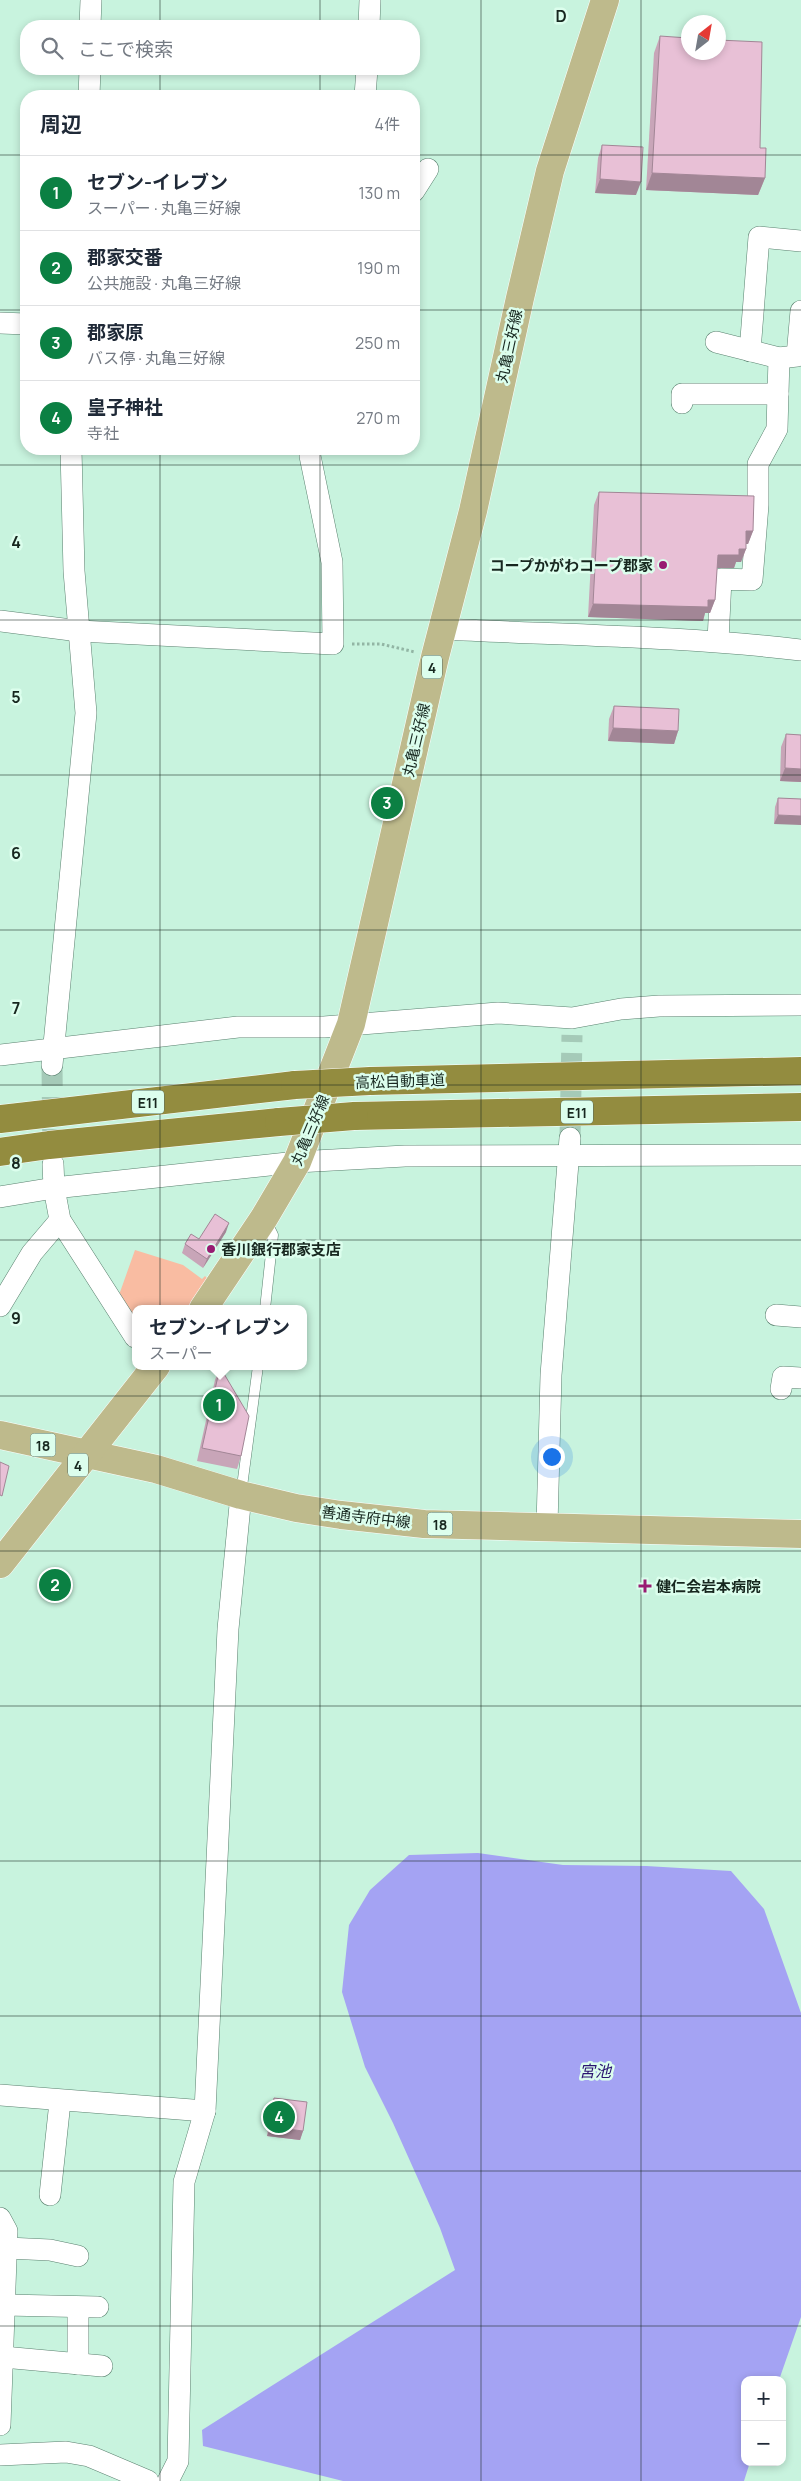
<!DOCTYPE html>
<html lang="ja">
<head>
<meta charset="utf-8">
<style>
	:root { --surface:#fff; --page:#f2f2f3; --text:#1f2937; --muted:#747a83; --line:#e0e1e3; --accent:#0b8043 }
	body { margin:0; font-family:Manrope,"Noto Sans JP",sans-serif; background:var(--page); color:var(--text) }
	.controls { position:absolute; right:15px; bottom:15px; display:grid; overflow:hidden; border-radius:10px; box-shadow:0 2px 8px #0003 }
	.controls button { width:45px; height:45px; display:grid; place-items:center; padding:0; border:0; border-bottom:1px solid var(--line); background:var(--surface); color:var(--text); font:25px sans-serif }
	.compass { position:absolute; left:681px; top:15px; width:45px; height:45px; border-radius:50%; background:var(--surface); box-shadow:0 2px 8px #0003; rotate:31deg }
	.you { position:absolute; left:551px; top:1456px; width:18px; height:18px; margin:-12px; border:4px solid #fff; border-radius:50%; background:#1a73e8; box-shadow:0 0 0 8px #1a73e833 }
	.badge { display:grid; place-items:center; width:32px; height:32px; border-radius:50%; background:var(--accent); color:#fff; font-size:16px; font-weight:700 }
	.pin { position:absolute; translate:-50% -50%; border:2px solid #fff; box-shadow:0 1px 5px #0006 }
	.popup { position:absolute; left:132px; top:1305px; width:175px; height:65px; box-sizing:border-box; display:grid; place-content:center; border-radius:10px; background:var(--surface); filter:drop-shadow(0 1px 4px #0005); font-size:16px; white-space:nowrap; color:var(--muted) }
	.popup b { font-size:19px; color:var(--text) }
	.popup::after { content:''; position:absolute; left:50%; top:100%; margin-left:-10px; border:10px solid transparent; border-top-color:var(--surface) }
	.list { margin:0; padding:0; list-style:none }
	h2 { display:flex; justify-content:space-between; align-items:center; height:65px; margin:0; padding:0 20px; font-size:21px }
	h2 small { font-size:16px; font-weight:400; color:var(--muted) }
	.list li { display:grid; grid-template-columns:32px 1fr auto; gap:15px; align-items:center; box-sizing:border-box; height:75px; padding:0 20px; border-top:1px solid var(--line) }
	.list b { display:block; font-size:19px; white-space:nowrap }
	.list p { margin:0; font-size:16px; white-space:nowrap; color:var(--muted) }
	.list em { font-size:16px; font-style:normal; color:var(--muted) }
	.icon { flex:none; width:28px; height:28px; fill:none; stroke:currentColor; stroke-width:2; stroke-linecap:round; stroke-linejoin:round }
	.map { position:relative; flex:none; width:801px; height:2481px; overflow:hidden }
	.search { position:absolute; background:var(--surface); box-shadow:0 2px 8px #0003; left:20px; top:20px; width:400px; height:55px; display:flex; align-items:center; gap:12px; box-sizing:border-box; padding:0 18px; border-radius:20px; color:var(--muted); font-size:19px }
	.panel { position:absolute; background:var(--surface); box-shadow:0 2px 8px #0003; left:20px; top:90px; width:400px; height:365px; border-radius:20px }
	.map>svg:first-child { display:block }
</style>
</head>
<body>
<div class="map">
<svg width="801" height="2481" viewBox="0 0 801 2481">
	<rect width="100%" height="100%" fill="#c8f3de"/>
	<path fill="#f9bca2" d="M135 1250 183 1265 202 1279 205 1276 209 1280 187 1309H135V1320L119 1295Z"/>
	<path fill="#a4a3f3" d="M478 1853 563 1865 646 1866 731 1871 764 1909 801 2013V2317L779 2380H745V2462H750L744 2481H343L203 2446 202 2430 455 2270 440 2228 393 2123 365 2067 342 1992 349 1925 370 1890 409 1855Z"/>
	<g fill="none" stroke-linecap="round" stroke-linejoin="round">
		<g stroke="#a5cab8" stroke-width="21" stroke-dasharray="21 11" stroke-linecap="butt">
			<path d="M52 1065 53 1159"/>
			<path d="M570 1138 572 1035"/>
		</g>
		<defs>
			<g id="service">
				<path d="M265 1309 273 1235 266 1221"/>
				<path d="M241 1494 258 1366"/>
			</g>
			<g id="minor">
				<path d="M90 26 91 0"/>
				<path d="M369 26 370 0"/>
				<path d="M89 96 90 69"/>
				<path d="M365 96 367 69"/>
				<path d="M414 191 428 169"/>
				<path d="M0 323 26 324"/>
				<path d="M716 342 779 358 777 429 758 464V505L752 580 721 579 718 641"/>
				<path d="M750 351 759 237 801 241"/>
				<path d="M779 358 797 356 801 311"/>
				<path d="M682 403V394H778"/>
				<path d="M0 621 79 631 333 644 332 562 310 456 311 449"/>
				<path d="M442 629C562 635 682 636 801 650"/>
				<path d="M0 1055 238 1027H324L498 1013 572 1018 621 1009 659 1006 801 1005"/>
				<path d="M52 1065 86 713 74 571 71 449"/>
				<path d="M53 1164 54 1188 60 1220 135 1337"/>
				<path d="M0 1197 54 1188 297 1162 405 1156 801 1155"/>
				<path d="M0 1306 32 1253 60 1220"/>
				<path d="M776 1315 801 1317"/>
				<path d="M781 1389 783 1377 801 1378"/>
				<path d="M547 1526 551 1375 570 1138"/>
				<path d="M0 2095 205 2111"/>
				<path d="M50 2195 60 2102"/>
				<path d="M0 2218 7 2231 0 2425"/>
				<path d="M7 2248 50 2250 78 2256"/>
				<path d="M5 2305 98 2307"/>
				<path d="M3 2357 102 2366"/>
				<path d="M78 2364V2307"/>
				<path d="M0 2455 66 2452 89 2456 148 2481"/>
				<path d="M168 2481 178 2461 184 2182 205 2111 228 1629 241 1495"/>
			</g>
			<g id="primary">
				<path d="M203 1309 264 1218 297 1162 351 1024 435 657 473 511 520 298 550 171 605 0"/>
				<path d="M0 1435 156 1469 241 1495 296 1508 341 1515 424 1524 801 1534"/>
				<path d="M0 1564 156 1366"/>
			</g>
			<g id="motorway">
				<path d="M370 1081 801 1071"/>
				<path d="M354 1116 801 1107"/>
				<path d="M0 1119 295 1085"/>
				<path d="M0 1152 49 1145 279 1122"/>
			</g>
		</defs>
		<use href="#service" stroke="#5a816f" stroke-width="11"/>
		<use href="#minor" stroke="#5a816f" stroke-width="22"/>
		<use href="#primary" stroke="#fff" stroke-width="29"/>
		<use href="#motorway" stroke="#fff" stroke-width="29"/>
		<path stroke="#92b5a4" stroke-width="3" stroke-dasharray="2.5 2.5" stroke-linecap="butt" d="M352 644H381L415 652"/>
		<use href="#service" stroke="#fff" stroke-width="10"/>
		<use href="#minor" stroke="#fff" stroke-width="21"/>
		<use href="#primary" stroke="#beba8c" stroke-width="28"/>
		<use href="#motorway" stroke="#938c3f" stroke-width="28"/>
		<defs>
			<g id="motorway-bridge">
				<path d="M295 1085 370 1081"/>
				<path d="M279 1122 354 1116"/>
			</g>
		</defs>
		<use href="#motorway-bridge" stroke="#fff" stroke-width="29" stroke-linecap="butt"/>
		<use href="#motorway-bridge" stroke="#938c3f" stroke-width="28"/>
	</g>
	<g fill="#c8a5b8">
		<path d="M660 36 760 148 765 178 758 195 646 190 654 53Z"/>
		<path d="M602 145 636 195 595 193 598 158Z"/>
		<path d="M599 492 753 531 748 544H746V549L741 562H736L734 568H717L715 600 710 613H705L703 621 588 617 594 505Z"/>
		<path d="M614 706 678 731 674 744 608 741 609 719Z"/>
		<path d="M786 734 801 735V782L780 781 781 747Z"/>
		<path d="M778 798 801 799 774 824 775 807Z"/>
		<path d="M226 1232 203 1268 182 1253 185 1244Z"/>
		<path d="M220 1367 241 1456 237 1469 197 1461 215 1380Z"/>
		<path d="M274 2098 303 2131 300 2140 267 2136 271 2107Z"/>
	</g>
	<g fill="#a28696">
		<path d="M652 173 765 178 758 195 646 190Z"/>
		<path d="M600 179 641 182 636 195 595 193Z"/>
		<path d="M746 531H753L748 544H741Z"/>
		<path d="M739 549H746L741 562H736L734 568H713L718 555Z"/>
		<path d="M715 600 710 613H705L703 621 588 617 593 604Z"/>
		<path d="M613 728 678 731 674 744 608 741Z"/>
		<path d="M785 768 801 769V782L780 781Z"/>
		<path d="M778 815 801 816V825L774 824Z"/>
		<path d="M229 1223 226 1232 203 1268 207 1259Z"/>
		<path d="M271 2127 303 2131 300 2140 267 2136Z"/>
	</g>
	<g fill="#e8c0d6" stroke="#a28696">
		<path d="M660 36 688 38V52H718V40L762 42 760 148H766L765 178 652 173Z"/>
		<path d="M602 145 643 147 641 182 600 179Z"/>
		<path d="M599 492 754 496 753 531H746V549H739V555H718L715 600H708V607L593 604Z"/>
		<path d="M614 706 679 709 678 731 613 728Z"/>
		<path d="M786 734 801 735V769L785 768Z"/>
		<path d="M778 798 801 799V816L778 815Z"/>
		<path d="M215 1214 229 1223 207 1259 185 1244 191 1234 199 1239Z"/>
		<path d="M220 1367 249 1416 241 1456 202 1448Z"/>
		<path d="M0 1462 9 1466 2 1496 0 1495Z"/>
		<path d="M274 2098 307 2102 303 2131 271 2127Z"/>
	</g>
	<path fill="none" stroke="#17271f" stroke-width="1" stroke-opacity="0.55" d="M160 0V26M320 0V26M481 0V2481M641 0V2481M160 69V96M320 69V96M0 155H26M414 155H801M0 310H26M414 310H801M160 449V2481M320 449V2481M0 465H801M0 620H801M0 775H801M0 930H801M0 1085H801M0 1240H801M0 1396H801M0 1551H801M0 1706H801M0 1861H801M0 2016H801M0 2171H801M0 2326H801"/>
	<g fill="#981b72" stroke="#dcfeed" stroke-width="2">
		<circle cx="663" cy="565" r="5"/>
		<circle cx="211" cy="1249" r="5"/>
		<path d="M642.5 1578.5h5v5h5v5h-5v5h-5v-5h-5v-5h5z"/>
	</g>
	<g text-anchor="middle" dominant-baseline="central" stroke-width="5" stroke-linejoin="round" paint-order="stroke">
		<g fill="#dcfeed" stroke="#52685d" stroke-width="1">
			<rect x="422" y="655.5" width="20" height="23" rx="4"/>
			<rect x="132" y="1090.5" width="32" height="23" rx="4"/>
			<rect x="561" y="1100.5" width="32" height="23" rx="4"/>
			<rect x="30.5" y="1433.5" width="25" height="23" rx="4"/>
			<rect x="68" y="1453.5" width="20" height="23" rx="4"/>
			<rect x="427.5" y="1512.5" width="25" height="23" rx="4"/>
		</g>
		<g font-size="14" font-weight="bold" fill="#17271f">
			<text x="432" y="667">4</text>
			<text x="148" y="1102">E11</text>
			<text x="577" y="1112">E11</text>
			<text x="43" y="1445">18</text>
			<text x="78" y="1465">4</text>
			<text x="440" y="1524">18</text>
		</g>
		<g font-size="15" fill="#17271f" stroke="#dcfeed">
			<text transform="translate(509 346) rotate(-78)">丸亀三好線</text>
			<text transform="translate(416 740) rotate(-77)">丸亀三好線</text>
			<text transform="translate(400 1081) rotate(-2)">高松自動車道</text>
			<text transform="translate(310 1130) rotate(-67)">丸亀三好線</text>
			<text transform="translate(366 1517) rotate(7)">善通寺府中線</text>
		</g>
		<g font-size="15" font-weight="bold" fill="#17271f" stroke="#dcfeed" text-anchor="start">
			<text x="653" y="565" text-anchor="end">コープかがわコープ郡家</text>
			<text x="221" y="1249">香川銀行郡家支店</text>
			<text x="656" y="1586">健仁会岩本病院</text>
		</g>
		<g font-size="16" font-style="italic" fill="#2a1470" stroke="#dcfeed">
			<text x="595" y="2071">宮池</text>
		</g>
	</g>
	<g font-size="16" text-anchor="middle" font-weight="bold" fill="#17271f" stroke="#dcfeed" stroke-width="5" stroke-linejoin="round" paint-order="stroke">
		<text x="561" y="22">D</text>
		<text x="16" y="548">4</text>
		<text x="16" y="703">5</text>
		<text x="16" y="859">6</text>
		<text x="16" y="1014">7</text>
		<text x="16" y="1169">8</text>
		<text x="16" y="1324">9</text>
	</g>
</svg>
<div class="controls">
<button>+</button>
<button>−</button>
</div>
<svg class="compass" viewBox="-18 -18 36 36"><path d="M0-13l5 13h-10z" fill="#e53935"/><path d="M0 13l5-13h-10z" fill="#747a83"/></svg>
<div class="you"></div>
<div class="pin badge" style="left:219px;top:1405px">1</div>
<div class="popup"><b>セブン-イレブン</b>スーパー</div>
<div class="pin badge" style="left:55px;top:1585px">2</div>
<div class="pin badge" style="left:387px;top:803px">3</div>
<div class="pin badge" style="left:279px;top:2117px">4</div>
<div class="search"><svg class="icon" aria-label="search" viewBox="0 0 24 24"><circle cx="10" cy="10" r="6"/><path d="M15 15l6 6"/></svg>ここで検索</div>
<section class="panel">
<h2>周辺<small>4件</small></h2>
<ul class="list">
<li><span class="badge">1</span><div><b>セブン-イレブン</b><p>スーパー · 丸亀三好線</p></div><em>130 m</em></li>
<li><span class="badge">2</span><div><b>郡家交番</b><p>公共施設 · 丸亀三好線</p></div><em>190 m</em></li>
<li><span class="badge">3</span><div><b>郡家原</b><p>バス停 · 丸亀三好線</p></div><em>250 m</em></li>
<li><span class="badge">4</span><div><b>皇子神社</b><p>寺社</p></div><em>270 m</em></li>
</ul>
</section>
</div>
</body>
</html>
